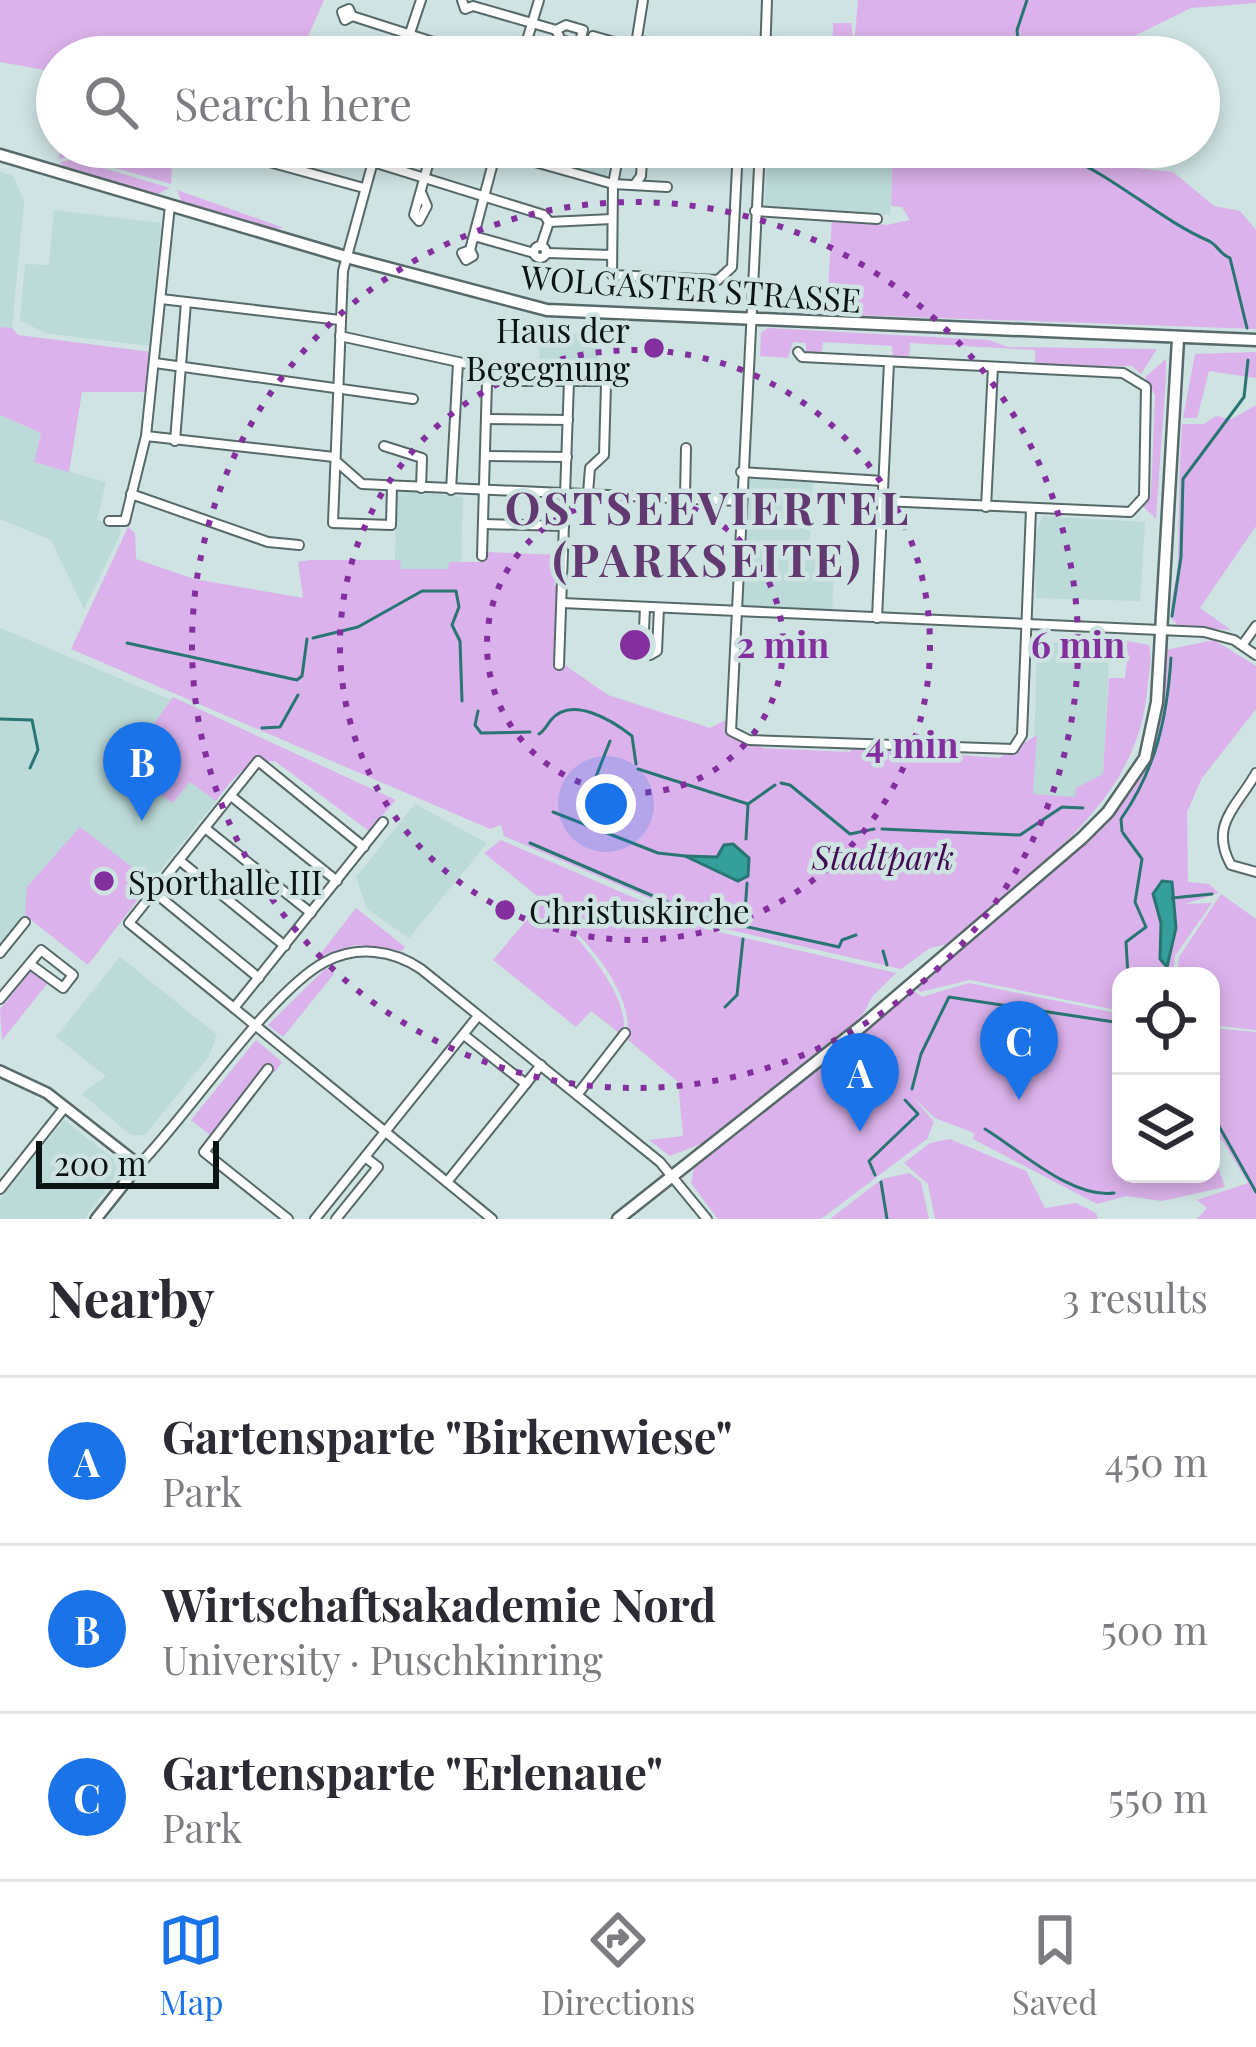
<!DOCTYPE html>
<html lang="en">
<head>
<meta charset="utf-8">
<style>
	:root { --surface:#fff; --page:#f7f7f7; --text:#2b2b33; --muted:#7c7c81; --line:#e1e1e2; --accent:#1a73e8 }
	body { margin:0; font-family:"Playfair Display",serif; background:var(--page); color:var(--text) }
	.controls { position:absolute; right:36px; bottom:36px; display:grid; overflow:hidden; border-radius:24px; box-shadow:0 6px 18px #0003 }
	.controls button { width:108px; height:108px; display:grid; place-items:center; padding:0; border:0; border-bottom:3px solid var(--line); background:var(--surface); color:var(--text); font:60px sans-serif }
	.scale { position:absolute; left:36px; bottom:30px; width:183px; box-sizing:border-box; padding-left:12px; border:6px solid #0c1313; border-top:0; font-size:33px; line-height:42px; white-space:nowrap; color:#0c1313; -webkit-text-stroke:9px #cee3e2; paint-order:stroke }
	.you { position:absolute; left:606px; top:804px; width:42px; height:42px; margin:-30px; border:9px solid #fff; border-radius:50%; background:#1a73e8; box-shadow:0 0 0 18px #1a73e833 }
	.badge { display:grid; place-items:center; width:78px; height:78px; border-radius:50%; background:var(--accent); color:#fff; font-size:39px; font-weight:700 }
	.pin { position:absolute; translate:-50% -99px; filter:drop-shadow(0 3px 6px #0008) }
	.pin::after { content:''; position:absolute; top:63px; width:42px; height:36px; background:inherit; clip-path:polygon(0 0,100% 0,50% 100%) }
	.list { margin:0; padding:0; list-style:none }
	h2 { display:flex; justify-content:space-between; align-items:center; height:156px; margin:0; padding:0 48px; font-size:51px }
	h2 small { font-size:39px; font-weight:400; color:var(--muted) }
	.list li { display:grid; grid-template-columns:78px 1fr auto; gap:36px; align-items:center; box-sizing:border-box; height:168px; padding:0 48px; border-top:3px solid var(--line) }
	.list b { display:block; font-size:45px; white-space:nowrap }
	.list p { margin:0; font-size:39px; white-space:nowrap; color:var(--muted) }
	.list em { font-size:39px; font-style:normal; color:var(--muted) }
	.icon { flex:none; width:66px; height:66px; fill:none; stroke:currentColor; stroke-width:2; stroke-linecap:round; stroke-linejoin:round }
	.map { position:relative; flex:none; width:1256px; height:1219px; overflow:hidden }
	.search { position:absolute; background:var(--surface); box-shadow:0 6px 18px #0003; left:36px; right:36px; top:36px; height:132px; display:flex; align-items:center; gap:30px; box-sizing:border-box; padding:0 42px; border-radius:66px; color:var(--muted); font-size:45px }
	.sheet { height:660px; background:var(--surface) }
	nav { display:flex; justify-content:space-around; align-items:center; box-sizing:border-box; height:168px; border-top:3px solid var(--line); background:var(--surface); font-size:33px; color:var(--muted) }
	nav a { display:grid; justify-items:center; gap:6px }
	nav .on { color:var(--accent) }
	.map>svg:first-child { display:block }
</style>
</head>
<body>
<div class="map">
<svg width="1256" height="1219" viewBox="0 0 1256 1219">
	<rect width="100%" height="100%" fill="#cee3e2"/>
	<g fill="#bbdad8">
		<path d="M501 147H611L606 181 500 151Z"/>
		<path d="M768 147H893L890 215 764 209Z"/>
		<path d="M0 172 13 176 24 201 12 328 0 327Z"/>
		<path d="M54 210 161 223 150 346 45 333 20 320 25 264 49 265Z"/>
		<path d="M540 334H599L597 372 588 378H539Z"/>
		<path d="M0 415 41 433 34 462 106 482 97 520 119 526 121 532 84 609 51 540 0 519Z"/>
		<path d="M748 475 813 479 809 550 821 562 834 563 832 613 739 606 743 479Z"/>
		<path d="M396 489 463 497 461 562H449V569H401L395 560Z"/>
		<path d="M1042 516 1145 522 1140 601 1036 598 1034 540Z"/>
		<path d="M0 628 171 700 124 766 190 781 216 801 151 882 80 828 23 922 0 949Z"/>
		<path d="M1037 642 1110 645 1103 774 1077 788 1076 798 1033 795Z"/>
		<path d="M415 804 487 843 409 938 367 909 356 877Z"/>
		<path d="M120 957 217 1035 209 1056 145 1135H131L82 1094 106 1076 56 1037Z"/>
		<path d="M64 1120 116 1161 117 1174 84 1219H0V1199Z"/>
	</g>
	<g fill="#dbb2eb" fill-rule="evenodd">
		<path d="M0 0H324L299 57H57L56 72 0 62Z"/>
		<path d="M858 0H1256V3L1191 8 1092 57H832L833 23H851L854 45Z"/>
		<path d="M60 147H121L172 161 171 184 73 156 59 159Z"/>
		<path d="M893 147H1069L1092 163 1173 172 1214 206 1240 211 1256 230V329L827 314 832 218 887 225 910 220 902 207 891 206Z"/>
		<path d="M73 159 170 188 155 195 66 170 60 162Z"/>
		<path d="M177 190 284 228 265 229 182 203Z"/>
		<path d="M0 327 12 328 18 335 151 352 147 392H82L69 472 34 462 41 433 0 415Z"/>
		<path d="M768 328 989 340 1008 347 1157 349 1141 374 1132 366 1047 367 1035 362V350L910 343 909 359 893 358 892 346 823 342 821 356 806 355V343L793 342 788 358 760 356 761 333Z"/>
		<path d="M1256 352V378L1209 371 1197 418H1183L1195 354Z"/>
		<path d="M1166 359V376L1156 519 1142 505 1151 495 1155 395 1145 377Z"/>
		<path d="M1256 405V526L1200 608 1231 630 1179 626 1171 618C1170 598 1177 580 1178 560 1179 515 1179 470 1182 424H1204L1216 416 1232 419Z"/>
		<path d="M128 527 135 533 136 559 194 579 303 598 298 562 310 560H400L401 569H448L449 562H484L485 552 561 555 554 586H560L562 663 608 695 710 728 726 720 733 737 761 743 762 748 850 752 851 747 999 758 1037 735 1033 794 1075 797 1076 788 1103 774 1109 678H1125L1128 652 1110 650 1109 638 1149 645C1153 660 1148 675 1147 691 1137 807 1029 870 948 944L930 948 901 969 717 927 504 836 501 825 490 829 71 649Z"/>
		<path d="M1214 640 1256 666V709L1202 778 1187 812 1188 882 1209 884 1219 893 1185 904 1212 903 1175 956 1173 976H1121V1011L970 980 920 992 915 986 1133 790 1156 743 1166 650ZM1172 882 1176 928 1167 966 1160 959 1161 923 1153 894Z"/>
		<path d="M173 697 396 800 369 831 275 761C244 762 236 775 216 801L190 782 172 803 124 766Z"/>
		<path d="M80 827 151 882 88 965 25 915 27 887Z"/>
		<path d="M501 840 706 929 896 973 872 997 861 1018 703 1143 670 1156 649 1140 683 1136 678 1082 627 1039C638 968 533 893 484 853Z"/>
		<path d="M1221 894 1256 919V1030L1211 1025V976H1177L1179 957Z"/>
		<path d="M542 902C569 926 636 998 622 1035L591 1011 576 1027 493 960Z"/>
		<path d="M356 908 405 947 402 951 356 945 318 957Z"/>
		<path d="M326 968 334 974 283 1037 268 1025Z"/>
		<path d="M31 971 48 983 2 1040 0 1009Z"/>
		<path d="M969 983 1121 1014V1174H1211V1146L1225 1187 1162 1201 1126 1196 1097 1204 973 1139 974 1133 935 1118 913 1097 934 1122 927 1139 821 1219H718L691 1183 694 1167 912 989 922 997Z"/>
		<path d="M1211 1028 1256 1032V1219H1197L1207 1208 1197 1200 1248 1183 1222 1140 1211 1144Z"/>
		<path d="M256 1040 282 1062 275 1072 266 1065 210 1135 191 1120Z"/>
		<path d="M950 1139 1026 1171 1045 1208 1076 1203 1096 1213 1098 1219H935L928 1184 904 1163 930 1143Z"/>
		<path d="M909 1173 921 1182 929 1219H830L882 1179Z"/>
	</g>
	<g fill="#359f9c" stroke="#297573" stroke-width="3">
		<path d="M733 844 749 858 748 876 738 881 685 856 717 857 724 845Z"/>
		<path d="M1162 881 1172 882 1176 928 1167 967 1160 959 1161 923 1153 894Z"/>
	</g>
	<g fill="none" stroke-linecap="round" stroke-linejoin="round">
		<g stroke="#297573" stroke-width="3">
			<path d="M1020 57 1017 30 1027 0"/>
			<path d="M1059 147 1064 156C1113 175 1160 220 1209 241 1219 246 1219 254 1230 258L1247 328"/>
			<path d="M1172 616 1181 557 1183 479 1244 397 1248 360"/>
			<path d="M313 638 358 627 422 591H456L459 607 452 625 460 641 462 701"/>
			<path d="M127 643 297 680 302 676 307 639"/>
			<path d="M478 711 475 725 481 733 530 732"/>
			<path d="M0 719 32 720 38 750 30 768"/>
			<path d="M262 728 280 727 298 695"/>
			<path d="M539 734C544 731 547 725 551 720 572 695 613 721 632 736L636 764"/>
			<path d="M638 769 748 804 775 785"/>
			<path d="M781 783 790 785 850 834 874 829"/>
			<path d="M584 807 610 741"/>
			<path d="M553 812 658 853 685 856"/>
			<path d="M882 829 1020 835 1062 807 1083 808"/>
			<path d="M1122 831 1121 819C1156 769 1167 718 1171 658"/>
			<path d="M1123 833 1142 859 1135 902 1146 927 1126 942 1128 976"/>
			<path d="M746 839 748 805"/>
			<path d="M530 843 702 917 839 947 842 940 856 935"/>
			<path d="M1172 898 1212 894"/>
			<path d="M744 927 747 883"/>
			<path d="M883 951 887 965"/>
			<path d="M725 1007 737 995 743 939"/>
			<path d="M912 1089 921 1054 949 997 1121 1023"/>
			<path d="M1211 1112 1256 1192"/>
			<path d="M985 1129C1021 1151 1072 1199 1114 1193"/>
			<path d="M875 1175 869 1161 918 1114 905 1100"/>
			<path d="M881 1182 887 1219"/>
		</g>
		<defs>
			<g id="minor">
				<path d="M462 0 465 9 473 6 556 30 561 40 579 45 583 30 566 25 556 30"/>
				<path d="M352 16 345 20 342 12 349 9 352 16 480 57"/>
				<path d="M593 36 635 48"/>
				<path d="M402 57 421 0"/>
				<path d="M522 57 539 0"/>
				<path d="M634 57 643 0"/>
				<path d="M765 57 767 0"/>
				<path d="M212 147 215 153 222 149 364 188"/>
				<path d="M377 147 343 271 333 523 391 525 392 486"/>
				<path d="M492 147 494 159"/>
				<path d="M620 147 613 184 612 275 718 280 732 267 738 147"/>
				<path d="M760 147 731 731 749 740 1013 749 1022 735 1031 509"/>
				<path d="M494 159 510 155 613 184 667 187"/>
				<path d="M373 162 544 215 549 222 612 219"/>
				<path d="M635 184 641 176 643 147"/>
				<path d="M421 192 427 206 419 221 414 215 433 147"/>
				<path d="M755 211 877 219"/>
				<path d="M474 236 534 253"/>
				<circle cx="540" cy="252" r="6"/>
				<path d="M541 246 549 222"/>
				<path d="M470 250 494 159"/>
				<path d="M470 250 473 256 466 260 462 253Z"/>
				<path d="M547 253 612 255"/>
				<path d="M161 299 340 320"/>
				<path d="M340 336 472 365 487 381"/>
				<path d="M798 352 802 357 1123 373 1146 387 1144 497 1130 512 883 501"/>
				<path d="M155 363 413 399"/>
				<path d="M487 381H598L604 373"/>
				<path d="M486 419 568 420"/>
				<path d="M146 436 334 457"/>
				<path d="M175 441 186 302"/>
				<path d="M384 446 422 458 421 488"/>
				<path d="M485 456 567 457"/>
				<path d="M337 462 362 484 739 501"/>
				<path d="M741 472 883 481"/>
				<path d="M451 490 458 363"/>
				<path d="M588 493 590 468 604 455 606 384"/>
				<path d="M131 494 268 542 299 545"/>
				<path d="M685 498 686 448"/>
				<path d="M986 507 993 367"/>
				<path d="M109 521H125L146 436 170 205"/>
				<path d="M483 524 564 526"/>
				<path d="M482 556 487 381"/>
				<path d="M562 603 1204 632 1234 640 1256 655"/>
				<path d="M645 607 643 652 650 655 657 651 659 608"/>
				<path d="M877 618 889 362"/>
				<path d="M1243 644 1256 626"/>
				<path d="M559 665 569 381"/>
				<path d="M1256 773C1239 805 1208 824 1231 865L1256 872"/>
				<path d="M231 796 337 881"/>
				<path d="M383 822 234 1008 492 1219"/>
				<path d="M205 828 311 913"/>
				<path d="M179 860 285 946"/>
				<path d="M154 892 259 978"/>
				<path d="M0 953 25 922"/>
				<path d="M0 999 41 950 73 975 63 988 30 964"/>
				<path d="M234 1008 129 923 258 761 364 847"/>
				<path d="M464 1035 526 1084"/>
				<path d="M268 1069 204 1152 288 1219"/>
				<path d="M577 1095 625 1033"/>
				<path d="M139 1165C187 1116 271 990 325 962 357 945 393 950 421 969L660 1162 707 1219"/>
				<path d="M447 1182 541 1065"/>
				<path d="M0 1189 65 1107"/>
				<path d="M315 1219 478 1016"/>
				<path d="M336 1219 378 1167 365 1157"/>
			</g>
			<path id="tertiary" d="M0 1071 47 1093 139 1165 96 1219"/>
			<g id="secondary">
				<path d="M0 155 346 257 547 310 1256 340"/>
				<path d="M618 1219 862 1026 1082 838 1108 812 1145 758 1157 702 1178 339"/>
			</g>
		</defs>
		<use href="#minor" stroke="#576a69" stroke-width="12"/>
		<use href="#tertiary" stroke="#576a69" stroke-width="14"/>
		<use href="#secondary" stroke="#576a69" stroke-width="15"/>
		<use href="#minor" stroke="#fff" stroke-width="8"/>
		<use href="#tertiary" stroke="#fff" stroke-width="9"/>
		<use href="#secondary" stroke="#fff" stroke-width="10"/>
	</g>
	<g fill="none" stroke="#83309e" stroke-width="6" stroke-dasharray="6 12">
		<circle cx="635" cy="645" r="148"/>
		<circle cx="635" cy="645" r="295"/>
		<circle cx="635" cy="645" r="443"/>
	</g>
	<g fill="#83309e" stroke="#cee3e2" stroke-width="4.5">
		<circle cx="654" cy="348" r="12"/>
		<circle cx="104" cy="881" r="12"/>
		<circle cx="505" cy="910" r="12"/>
	</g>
	<g text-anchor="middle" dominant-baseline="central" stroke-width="9" stroke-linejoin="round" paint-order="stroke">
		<g font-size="33" fill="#0c1313" stroke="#cee3e2">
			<text transform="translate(691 287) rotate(4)">WOLGASTER STRASSE</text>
		</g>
		<g font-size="33" fill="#0c1313" stroke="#cee3e2" text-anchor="start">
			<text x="630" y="329" text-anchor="end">Haus der<tspan x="630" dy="38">Begegnung</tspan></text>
			<text x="128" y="881">Sporthalle III</text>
			<text x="529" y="910">Christuskirche</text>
		</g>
		<g font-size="33" font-style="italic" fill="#410a52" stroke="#cee3e2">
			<text x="883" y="856">Stadtpark</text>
		</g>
		<g font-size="45" font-weight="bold" letter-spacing="3" fill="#623970" stroke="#cee3e2">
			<text x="708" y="506">OSTSEEVIERTEL<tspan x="708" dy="52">(PARKSEITE)</tspan></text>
		</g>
	</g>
	<circle cx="635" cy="645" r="18" fill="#83309e" stroke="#cee3e2" stroke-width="6"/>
	<g font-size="36" text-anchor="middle" font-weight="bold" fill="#83309e" stroke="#cee3e2" stroke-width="9" stroke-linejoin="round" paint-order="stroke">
		<text x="783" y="658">2 min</text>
		<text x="1078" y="658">6 min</text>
		<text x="912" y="758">4 min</text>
	</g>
</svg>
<div class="controls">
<button><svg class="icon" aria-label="locate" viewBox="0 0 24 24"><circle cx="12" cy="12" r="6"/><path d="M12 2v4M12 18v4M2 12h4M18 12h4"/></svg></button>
<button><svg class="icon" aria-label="layers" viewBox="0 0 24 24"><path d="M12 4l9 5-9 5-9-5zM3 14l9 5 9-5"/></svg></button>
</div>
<div class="scale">200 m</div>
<div class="you"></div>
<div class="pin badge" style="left:860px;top:1132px">A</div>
<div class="pin badge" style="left:142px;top:821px">B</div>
<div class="pin badge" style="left:1019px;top:1100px">C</div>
<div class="search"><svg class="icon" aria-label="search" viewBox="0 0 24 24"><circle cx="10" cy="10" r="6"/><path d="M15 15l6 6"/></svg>Search here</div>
</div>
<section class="sheet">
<h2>Nearby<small>3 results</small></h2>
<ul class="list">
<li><span class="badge">A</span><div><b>Gartensparte &quot;Birkenwiese&quot;</b><p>Park</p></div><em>450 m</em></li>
<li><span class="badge">B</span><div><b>Wirtschaftsakademie Nord</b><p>University · Puschkinring</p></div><em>500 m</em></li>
<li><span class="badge">C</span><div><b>Gartensparte &quot;Erlenaue&quot;</b><p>Park</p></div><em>550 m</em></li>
</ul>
</section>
<nav>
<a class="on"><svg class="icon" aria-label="map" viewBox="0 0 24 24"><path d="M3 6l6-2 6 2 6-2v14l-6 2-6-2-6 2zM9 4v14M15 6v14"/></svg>Map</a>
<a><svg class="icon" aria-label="directions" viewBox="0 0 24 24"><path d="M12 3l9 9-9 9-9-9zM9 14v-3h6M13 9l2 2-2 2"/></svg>Directions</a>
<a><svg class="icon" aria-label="saved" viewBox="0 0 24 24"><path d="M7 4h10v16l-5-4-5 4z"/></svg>Saved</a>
</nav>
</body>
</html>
